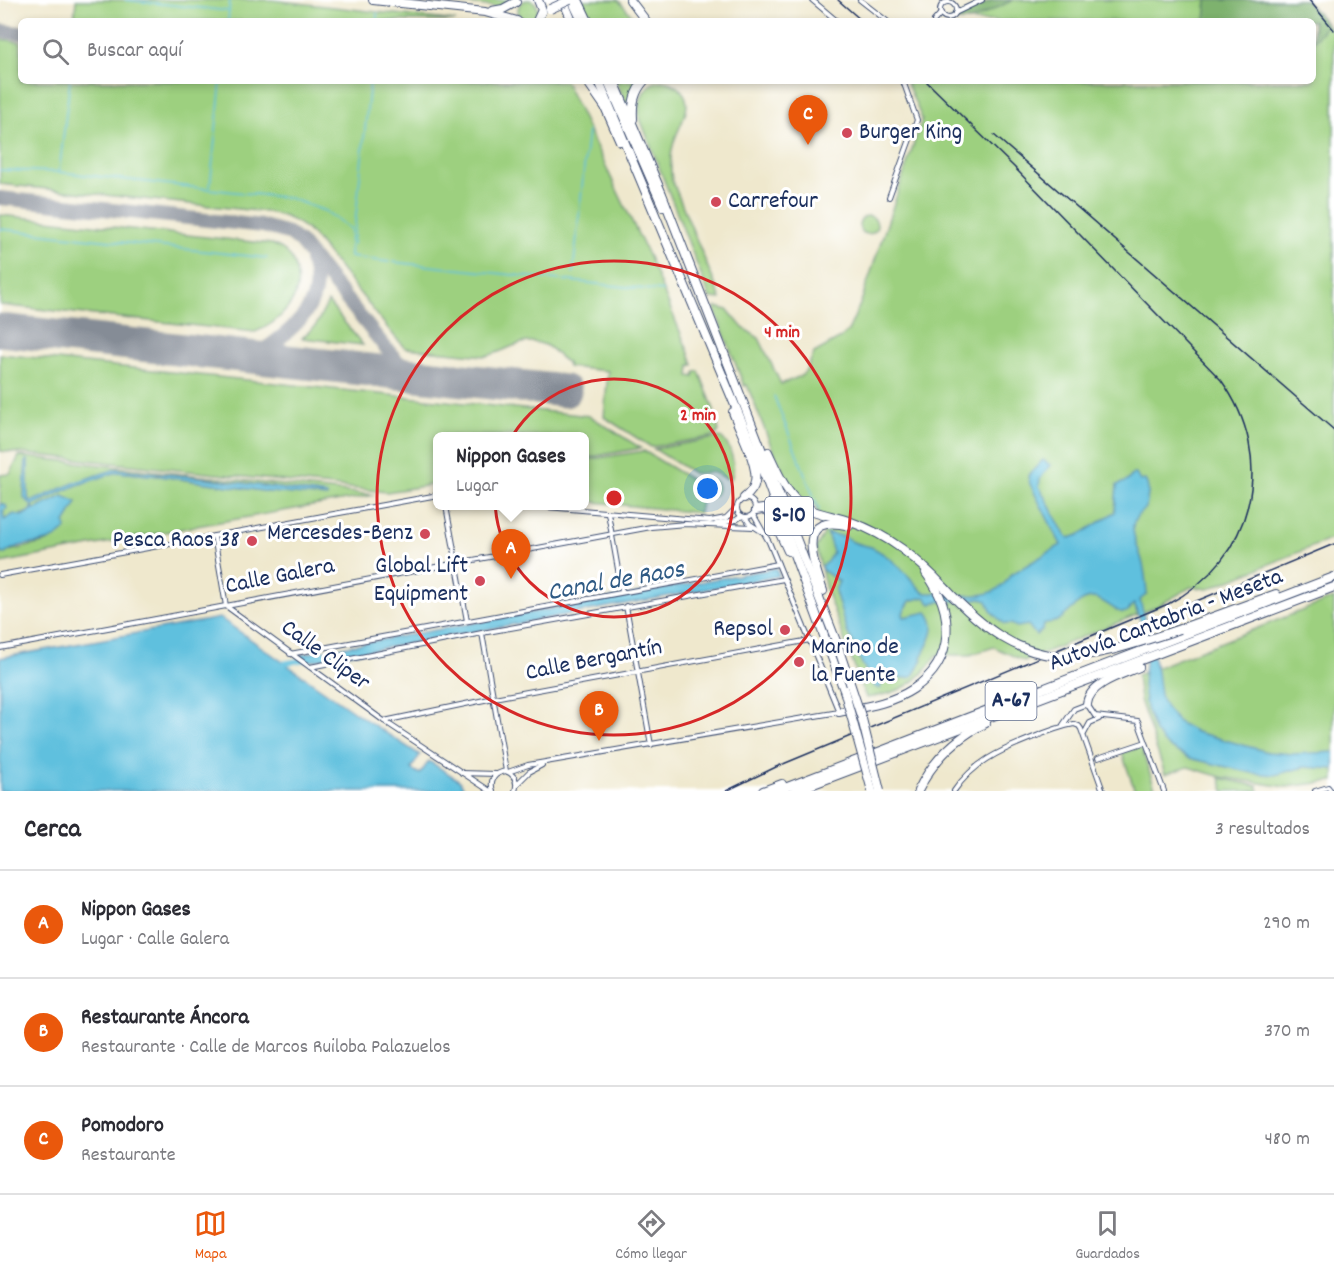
<!DOCTYPE html>
<html lang="es">
<head>
<meta charset="utf-8">
<style>
	:root { --surface:#fff; --page:#f7f7f7; --text:#2b2b33; --muted:#7c7c81; --line:#e1e1e2; --accent:#ea580c }
	body { margin:0; font-family:Dekko,sans-serif; background:var(--page); color:var(--text) }
	.you { position:absolute; left:708px; top:489px; width:21px; height:21px; margin:-15px; border:4px solid #fff; border-radius:50%; background:#1a73e8; box-shadow:0 0 0 9px #1a73e833 }
	.badge { display:grid; place-items:center; width:39px; height:39px; border-radius:50%; background:var(--accent); color:#fff; font-size:20px; font-weight:700 }
	.pin { position:absolute; translate:-50% -50px; filter:drop-shadow(0 2px 3px #0008) }
	.pin::after { content:''; position:absolute; top:32px; width:21px; height:18px; background:inherit; clip-path:polygon(0 0,100% 0,50% 100%) }
	.popup { position:absolute; left:433px; top:432px; width:156px; height:78px; box-sizing:border-box; display:grid; place-content:center; border-radius:9px; background:var(--surface); filter:drop-shadow(0 2px 4px #0005); font-size:20px; white-space:nowrap; color:var(--muted) }
	.popup b { font-size:22px; color:var(--text) }
	.popup::after { content:''; position:absolute; left:50%; top:100%; margin-left:-12px; border:12px solid transparent; border-top-color:var(--surface) }
	.list { margin:0; padding:0; list-style:none }
	h2 { display:flex; justify-content:space-between; align-items:center; height:78px; margin:0; padding:0 24px; font-size:26px }
	h2 small { font-size:20px; font-weight:400; color:var(--muted) }
	.list li { display:grid; grid-template-columns:39px 1fr auto; gap:18px; align-items:center; box-sizing:border-box; height:108px; padding:0 24px; border-top:2px solid var(--line) }
	.list b { display:block; font-size:22px; white-space:nowrap }
	.list p { margin:0; font-size:20px; white-space:nowrap; color:var(--muted) }
	.list em { font-size:20px; font-style:normal; color:var(--muted) }
	.icon { flex:none; width:33px; height:33px; fill:none; stroke:currentColor; stroke-width:2; stroke-linecap:round; stroke-linejoin:round }
	.map { position:relative; flex:none; width:1334px; height:791px; overflow:hidden }
	.search { position:absolute; background:var(--surface); box-shadow:0 3px 9px #0003; left:18px; right:18px; top:18px; height:66px; display:flex; align-items:center; gap:15px; box-sizing:border-box; padding:0 21px; border-radius:9px; color:var(--muted); font-size:22px }
	.sheet { height:402px; background:var(--surface) }
	nav { display:flex; justify-content:space-around; align-items:center; box-sizing:border-box; height:84px; border-top:2px solid var(--line); background:var(--surface); font-size:16px; color:var(--muted) }
	nav a { display:grid; justify-items:center; gap:3px }
	nav .on { color:var(--accent) }
	.map>svg:first-child { display:block }
</style>
</head>
<body>
<div class="map">
<svg width="1334" height="791" viewBox="0 0 1334 791">
	<rect width="100%" height="100%" fill="#fff"/>
	<filter id="ink" filterUnits="userSpaceOnUse"><feTurbulence type="fractalNoise" baseFrequency=".0167" numOctaves="2"/><feDisplacementMap in="SourceGraphic" scale="12" xChannelSelector="R" yChannelSelector="G"/><feConvolveMatrix kernelMatrix="1 2 1 2 8 2 1 2 1" color-interpolation-filters="sRGB"/></filter>
	<filter id="wash" filterUnits="userSpaceOnUse"><feTurbulence type="fractalNoise" baseFrequency=".008" numOctaves="4" result="noise"/><feDisplacementMap in="SourceGraphic" scale="24" xChannelSelector="R" yChannelSelector="G"/><feGaussianBlur stdDeviation="1.35" result="paint"/><feColorMatrix in="noise" values="0 0 0 0 0 0 0 0 0 0 0 0 0 0 0 0 0 1.4 0 .05"/><feComposite in="paint" operator="in"/></filter>
	<g filter="url(#wash)">
		<rect width="100%" height="100%" fill="#efe8cd"/>
		<g fill="#9dd07f" stroke="#5c806e" stroke-width="1.5">
			<path d="M76 0H272L456 21H74Z"/>
			<path d="M427 0H509L498 7Z"/>
			<path d="M582 0H618L637 21H590Z"/>
			<path d="M992 0H1306L1334 33V538L1208 589 1191 587 1158 606 1024 661 994 647 970 655H937C918 683 900 694 866 698L826 590 816 547 824 534 815 505 804 500 792 489 772 448 747 385 744 386 715 310 716 307 728 310 743 328 759 338 781 384 801 376 806 371 814 353 839 339 848 331 861 302 922 119 906 81H1313V21H948Z"/>
			<circle cx="528" cy="10" r="10"/>
			<path d="M0 39 21 42V81H565L649 257 691 358 693 365H690L689 376 694 377 695 372 699 371 713 407 719 431 716 435 711 437 651 447 604 417 608 371 568 367 567 362C559 359 554 349 545 345 522 335 506 353 485 356L406 348 395 337 313 235C300 222 285 215 267 212L0 184Z"/>
			<path d="M616 81H641L629 109Z"/>
			<path d="M660 81C668 81 675 84 681 90 696 106 678 126 674 142 670 155 670 167 672 180L721 299 710 298 639 116C639 101 643 84 660 81Z"/>
			<path d="M0 215 272 244C276 246 281 248 285 251 290 255 295 264 296 271 304 298 279 323 255 332L0 305Z"/>
			<circle cx="868" cy="225" r="9"/>
			<path d="M328 302 363 345 302 338 316 325Z"/>
			<path d="M0 354 590 416 641 448 585 458 584 436H438L437 484 387 492 0 451Z"/>
			<path d="M721 437C731 446 737 466 731 479 723 479 718 473 710 472 704 472 699 475 693 473L654 449Z"/>
			<path d="M644 451 692 480 694 491 701 503 699 513 585 501V460Z"/>
			<path d="M19 456 375 495 197 526 0 563V553L47 542 65 523 77 502 63 496 33 510V505L77 485 117 472 160 476 270 492 327 495 205 478 116 469 31 503 28 497 26 460 24 492 32 506V510C23 516 12 514 4 521L3 519 5 504H0V475L10 474Z"/>
			<circle cx="709" cy="488" r="9"/>
			<path d="M1334 598V781L1286 787 1221 777 1188 767 1165 774 1140 700 1137 675Z"/>
			<path d="M1141 747 1156 791H1135L1122 753Z"/>
			<path d="M1220 778 1257 786 1259 791H1224Z"/>
		</g>
		<g fill="#7eb26e" stroke="#4c7066" stroke-width="1.5">
			<path d="M992 0H1013L970 21H948Z"/>
			<path d="M1207 0H1306L1327 25 1313 42V21H1205Z"/>
		</g>
		<g fill="#5fc0de" stroke="#3d789e" stroke-width="1.5">
			<path d="M26 460H28V497L31 502 76 482 116 469 205 478 327 495V497L270 492 160 476 117 472 77 485 33 505 34 510 63 496 77 502 65 523 66 529C46 551 24 537 5 554L0 553V504H5L7 508 3 511 4 520 14 514 22 516 32 510V506L24 498Z"/>
			<path d="M1043 460 1050 465 1040 479 1039 486 1065 535 1069 538 1079 535 1115 512 1117 485 1127 481 1133 474H1136L1140 481 1145 480C1151 489 1147 497 1146 508 1124 523 1135 537 1141 557 1145 569 1146 582 1147 594L1140 600 1157 672 1160 695 1166 708 1178 722 1196 732 1268 752 1293 754 1334 752V769L1304 767 1275 775 1252 773 1189 758 1167 746 1155 732 1146 708 1143 685 1146 650 1141 623 1134 604C1132 606 1130 609 1128 611 1120 618 1105 599 1094 598 1077 598 1070 614 1057 621 1052 623 1048 622 1043 624L1042 630 1036 635 1028 625 1017 627 1011 624H1004L992 612 987 601 981 599 935 602 931 604 925 597 910 601 903 613 904 617 927 612C940 627 929 642 921 657L923 659 912 677 904 678 889 676 882 681 880 689 875 687 858 656 856 647 847 632 835 591 839 581 822 570 821 566 827 562 833 552 827 533C833 535 836 535 841 536 846 536 849 540 853 542 859 545 866 545 871 547 893 557 908 576 924 593 952 592 994 607 1010 575L1061 545 1030 484 1028 476Z"/>
			<path d="M776 568 779 576 307 662 298 655Z"/>
			<path d="M220 618 369 722 420 755 411 769 420 774 429 761 460 781 464 789 462 791H0V658Z"/>
		</g>
		<g fill="none" stroke-linecap="round" stroke-linejoin="round">
			<g stroke="#5fc0de" stroke-width="1.5">
				<path d="M125 0 229 11"/>
				<path d="M228 21 230 0"/>
				<path d="M377 21V13"/>
				<path d="M0 170 59 172 289 198 325 211 351 229 350 257 389 262"/>
				<path d="M59 172 70 81"/>
				<path d="M210 187 221 81"/>
				<path d="M0 229 267 258"/>
				<path d="M353 244 370 81"/>
				<path d="M393 262 663 291"/>
				<path d="M573 273 588 130"/>
				<path d="M774 396 819 510"/>
			</g>
			<path stroke="#5fc0de" stroke-width="5" d="M285 663 303 660"/>
			<g stroke="#858c96" stroke-width="14">
				<path d="M0 31 21 33"/>
				<path d="M0 198 263 226 288 233 300 242 385 347 409 374"/>
				<path d="M255 357C287 332 330 308 311 260"/>
			</g>
			<path stroke="#858c96" stroke-width="33" d="M0 330 565 391"/>
		</g>
	</g>
	<g filter="url(#ink)">
		<g fill="none" stroke-linecap="round" stroke-linejoin="round">
			<defs>
				<g id="street">
					<path d="M812 0 837 21"/>
					<path d="M860 0 887 21"/>
					<circle cx="948" cy="10" r="8"/>
					<path d="M955 13 982 0"/>
					<path d="M934 21 941 13"/>
					<path d="M889 197 917 120 903 81"/>
					<circle cx="746" cy="508" r="9"/>
					<path d="M446 506 467 621"/>
					<path d="M535 506 710 521 726 518 737 507"/>
					<path d="M608 513 622 592"/>
					<path d="M745 517 750 524 761 531"/>
					<path d="M716 524 736 520 742 516"/>
					<path d="M214 536 226 606 384 721 490 791"/>
					<path d="M0 575 438 495"/>
					<path d="M626 606 651 745"/>
					<path d="M482 633 506 771"/>
					<path d="M0 648 651 527 686 524 753 527"/>
					<path d="M290 654 778 564"/>
					<path d="M310 667 482 633 784 579"/>
					<path d="M384 721 494 698 810 640"/>
					<path d="M1063 725 1074 709 1087 704 1095 716 1138 721 1164 791"/>
					<path d="M1084 734 1090 723 1099 719"/>
					<path d="M1098 758 1146 742"/>
					<path d="M508 772 528 765 839 712 769 542 753 514"/>
					<path d="M462 773 496 774"/>
					<path d="M517 784 529 772 542 765"/>
					<path d="M493 791C489 779 495 773 506 771 515 775 518 782 515 791"/>
					<path d="M954 791C973 763 999 751 1029 739 1044 733 1058 727 1074 724L1079 726 1081 729 1103 791"/>
					<path d="M1315 791 1328 787 1331 791"/>
				</g>
				<g id="highway">
					<path d="M373 0 485 12 517 21"/>
					<path d="M563 0 572 21"/>
					<path d="M572 0 582 21"/>
					<path d="M578 0 588 21"/>
					<path d="M630 0 646 21"/>
					<path d="M492 11 503 9 516 2"/>
					<path d="M537 21 542 10 538 0"/>
					<path d="M587 81 605 107 620 141"/>
					<path d="M599 81 768 484 844 690"/>
					<path d="M608 81 663 207"/>
					<path d="M614 81 662 194 836 641"/>
					<path d="M633 119C632 104 634 92 644 81"/>
					<path d="M733 412C739 429 759 465 755 482 754 488 749 494 744 498"/>
					<path d="M768 452C776 469 785 491 799 503 814 515 834 515 851 522 889 535 918 559 945 588"/>
					<path d="M756 510 763 509 770 512 788 551"/>
					<path d="M823 591C813 561 794 512 849 526"/>
					<path d="M1180 629 1276 594"/>
					<path d="M1087 704C1089 683 1123 674 1139 667"/>
					<path d="M839 712C865 707 892 703 913 689 957 660 954 610 926 573"/>
					<path d="M763 791 782 784"/>
					<path d="M777 791 1334 577"/>
					<path d="M795 791 1334 587"/>
					<path d="M918 791C933 760 955 738 986 723"/>
				</g>
			</defs>
			<use href="#street" stroke="#3b4b6f" stroke-width="6"/>
			<use href="#highway" stroke="#3b4b6f" stroke-width="10"/>
			<use href="#street" stroke="#fff" stroke-width="4"/>
			<use href="#highway" stroke="#fff" stroke-width="8"/>
			<g stroke="#1b2f5e" stroke-width="1.5">
				<path d="M838 0 862 21"/>
				<path d="M1309 0 1334 30"/>
				<path d="M994 135 1334 430"/>
				<path d="M1170 612 1334 544"/>
				<path d="M726 791 776 767 1168 604C1254 559 1278 459 1221 380L1014 167 926 81"/>
			</g>
			<defs>
				<g id="highway-bridge">
					<path d="M550 9 570 0"/>
					<path d="M945 588C1028 677 1073 665 1180 629"/>
					<path d="M836 641 862 719 880 791"/>
					<path d="M844 690 872 791"/>
				</g>
			</defs>
			<use href="#highway-bridge" stroke="#3b4b6f" stroke-width="10" stroke-linecap="butt"/>
			<use href="#highway-bridge" stroke="#fff" stroke-width="8"/>
		</g>
	</g>
	<g fill="none" stroke="#d62828" stroke-width="3">
		<circle cx="614" cy="498" r="119"/>
		<circle cx="614" cy="498" r="237"/>
	</g>
	<g fill="#d1495b" stroke="#fff" stroke-width="2">
		<circle cx="847" cy="133" r="6"/>
		<circle cx="716" cy="202" r="6"/>
		<circle cx="425" cy="534" r="6"/>
		<circle cx="252" cy="541" r="6"/>
		<circle cx="480" cy="581" r="6"/>
		<circle cx="785" cy="630" r="6"/>
		<circle cx="799" cy="662" r="6"/>
	</g>
	<g text-anchor="middle" dominant-baseline="central" stroke-width="6" stroke-linejoin="round" paint-order="stroke">
		<g fill="#fff" stroke="#5f6d8e" stroke-width="1.5">
			<rect x="765" y="497" width="48" height="38" rx="4.5"/>
			<rect x="985.5" y="682" width="51" height="38" rx="4.5"/>
		</g>
		<g font-size="22" font-weight="bold" fill="#1b2f5e">
			<text x="789" y="516">S-10</text>
			<text x="1011" y="701">A-67</text>
		</g>
		<g font-size="24" fill="#1b2f5e" stroke="#fff" text-anchor="end">
			<text x="859" y="133" text-anchor="start">Burger King</text>
			<text x="728" y="202" text-anchor="start">Carrefour</text>
			<text x="413" y="534">Mercesdes-Benz</text>
			<text x="240" y="541">Pesca Raos 38</text>
			<text x="468" y="567">Global Lift<tspan x="468" dy="28">Equipment</tspan></text>
			<text x="773" y="630">Repsol</text>
			<text x="811" y="648" text-anchor="start">Marino de<tspan x="811" dy="28">la Fuente</tspan></text>
		</g>
		<g font-size="24" fill="#1b2f5e" stroke="#fff">
			<text transform="translate(280 577) rotate(-11)">Calle Galera</text>
			<text transform="translate(1166 621) rotate(-21)">Autovía Cantabria - Meseta</text>
			<text transform="translate(325 656) rotate(36)">Calle Cliper</text>
			<text transform="translate(594 661) rotate(-11)">Calle Bergantín</text>
		</g>
		<g font-size="26" font-style="italic" fill="#2f5a84" stroke="#fff">
			<text transform="translate(616 582) rotate(-10)">Canal de Raos</text>
		</g>
	</g>
	<circle cx="614" cy="498" r="9" fill="#d62828" stroke="#fff" stroke-width="3"/>
	<g font-size="18" text-anchor="middle" font-weight="bold" fill="#d62828" stroke="#fff" stroke-width="6" stroke-linejoin="round" paint-order="stroke">
		<text x="782" y="337">4 min</text>
		<text x="698" y="420">2 min</text>
	</g>
</svg>
<div class="you"></div>
<div class="pin badge" style="left:511px;top:579px">A</div>
<div class="popup"><b>Nippon Gases</b>Lugar</div>
<div class="pin badge" style="left:599px;top:741px">B</div>
<div class="pin badge" style="left:808px;top:145px">C</div>
<div class="search"><svg class="icon" aria-label="search" viewBox="0 0 24 24"><circle cx="10" cy="10" r="6"/><path d="M15 15l6 6"/></svg>Buscar aquí</div>
</div>
<section class="sheet">
<h2>Cerca<small>3 resultados</small></h2>
<ul class="list">
<li><span class="badge">A</span><div><b>Nippon Gases</b><p>Lugar · Calle Galera</p></div><em>290 m</em></li>
<li><span class="badge">B</span><div><b>Restaurante Áncora</b><p>Restaurante · Calle de Marcos Ruiloba Palazuelos</p></div><em>370 m</em></li>
<li><span class="badge">C</span><div><b>Pomodoro</b><p>Restaurante</p></div><em>480 m</em></li>
</ul>
</section>
<nav>
<a class="on"><svg class="icon" aria-label="map" viewBox="0 0 24 24"><path d="M3 6l6-2 6 2 6-2v14l-6 2-6-2-6 2zM9 4v14M15 6v14"/></svg>Mapa</a>
<a><svg class="icon" aria-label="directions" viewBox="0 0 24 24"><path d="M12 3l9 9-9 9-9-9zM9 14v-3h6M13 9l2 2-2 2"/></svg>Cómo llegar</a>
<a><svg class="icon" aria-label="saved" viewBox="0 0 24 24"><path d="M7 4h10v16l-5-4-5 4z"/></svg>Guardados</a>
</nav>
</body>
</html>
